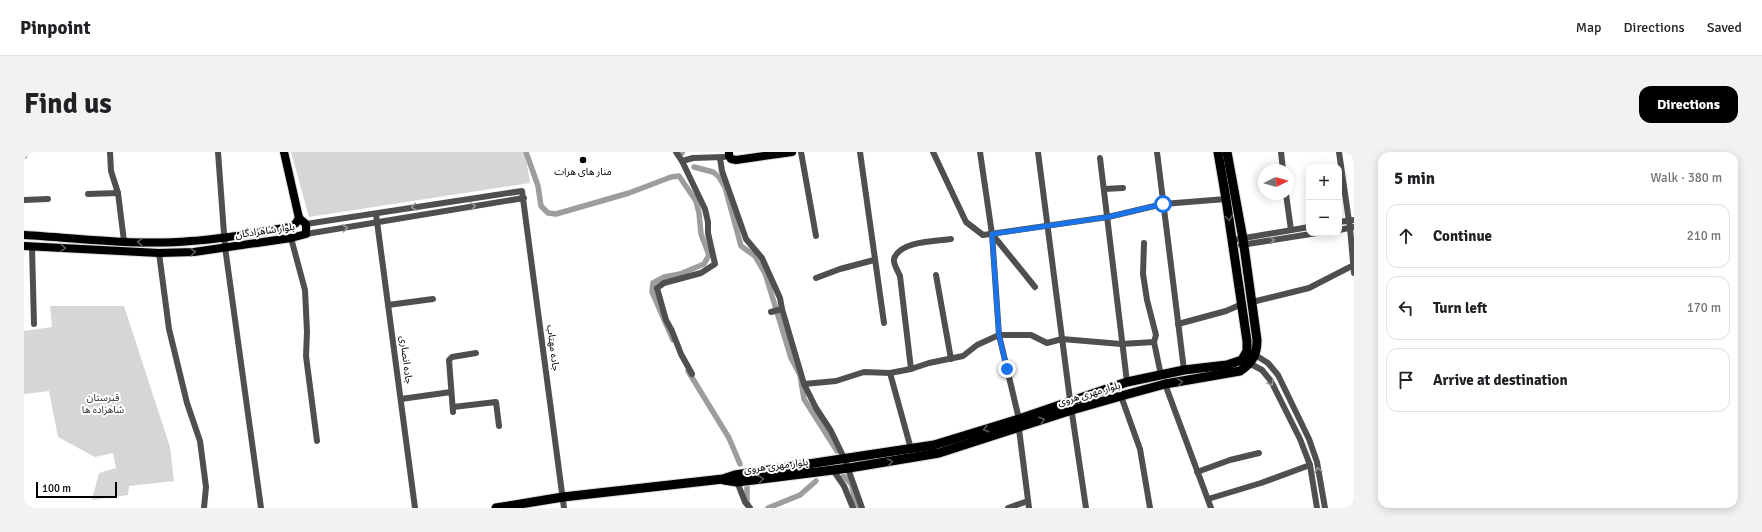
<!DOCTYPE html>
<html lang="en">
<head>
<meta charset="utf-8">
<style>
	:root { --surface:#fff; --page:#f2f2f2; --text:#202124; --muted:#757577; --line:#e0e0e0; --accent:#000 }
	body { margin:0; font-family:Signika,"Noto Sans Arabic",sans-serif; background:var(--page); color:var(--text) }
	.controls { position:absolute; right:12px; top:12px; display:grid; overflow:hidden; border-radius:8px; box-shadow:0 2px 10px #0003 }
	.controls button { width:36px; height:36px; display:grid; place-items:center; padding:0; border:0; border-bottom:1px solid var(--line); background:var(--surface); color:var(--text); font:20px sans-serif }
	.compass { position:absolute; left:1234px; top:12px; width:36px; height:36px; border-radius:50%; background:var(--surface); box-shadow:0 2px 10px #0003; rotate:84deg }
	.scale { position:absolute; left:12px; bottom:10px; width:81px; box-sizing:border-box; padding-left:4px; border:2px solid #000; border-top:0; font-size:11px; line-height:14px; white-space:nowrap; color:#000; -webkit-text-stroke:3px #fff; paint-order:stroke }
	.stop { position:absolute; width:12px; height:12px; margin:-9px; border:3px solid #1a73e8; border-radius:50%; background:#fff }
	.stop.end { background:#1a73e8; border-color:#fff; box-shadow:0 1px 4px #0008 }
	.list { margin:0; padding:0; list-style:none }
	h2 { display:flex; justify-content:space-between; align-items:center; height:52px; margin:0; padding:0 16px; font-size:17px }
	h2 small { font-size:13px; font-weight:400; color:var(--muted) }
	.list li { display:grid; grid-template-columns:26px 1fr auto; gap:12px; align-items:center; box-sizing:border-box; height:64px; margin:0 8px 8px; padding:0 8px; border:1px solid var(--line); border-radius:12px }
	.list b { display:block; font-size:15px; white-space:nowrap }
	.list em { font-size:13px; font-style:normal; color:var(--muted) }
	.icon { flex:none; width:22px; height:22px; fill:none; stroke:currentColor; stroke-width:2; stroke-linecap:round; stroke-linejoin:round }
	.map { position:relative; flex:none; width:1330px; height:356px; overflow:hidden; border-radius:12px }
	header { display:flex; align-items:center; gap:24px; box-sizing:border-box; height:56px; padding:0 20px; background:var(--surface); border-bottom:1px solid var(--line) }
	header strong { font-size:19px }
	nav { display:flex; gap:22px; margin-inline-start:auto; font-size:14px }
	.intro { display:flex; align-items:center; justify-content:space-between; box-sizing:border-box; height:96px; padding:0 24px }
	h1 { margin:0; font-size:28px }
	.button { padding:10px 18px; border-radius:12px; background:var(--accent); color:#fff; font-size:14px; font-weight:700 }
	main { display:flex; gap:24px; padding:0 24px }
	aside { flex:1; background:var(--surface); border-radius:12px; box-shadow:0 2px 10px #0003 }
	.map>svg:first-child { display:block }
</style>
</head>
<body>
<header>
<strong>Pinpoint</strong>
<nav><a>Map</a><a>Directions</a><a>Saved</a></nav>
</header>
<div class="intro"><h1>Find us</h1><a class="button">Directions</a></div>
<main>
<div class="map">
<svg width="1330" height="356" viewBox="0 0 1330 356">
	<rect width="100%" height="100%" fill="#fff"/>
	<g fill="#d6d6d6">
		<path d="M267 0H499L502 7 506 31 285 65Z"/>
		<path d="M26 154H100L146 295 150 329 105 334 104 343 68 348 75 321 92 316 89 301 71 305 34 285 25 239 0 242V179L28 175Z"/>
	</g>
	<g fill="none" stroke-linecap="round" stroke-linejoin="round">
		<g stroke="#9d9d9d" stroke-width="5.5">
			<path d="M502 0 514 34 517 54 524 61 532 62 605 41 647 25 655 24 672 49 675 61 677 82 685 103 680 112 656 122 640 125 629 131 628 140 649 188"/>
			<path d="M657 0 658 1"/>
			<path d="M670 15 689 20 695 25 701 35 717 94 731 104 741 121 767 206 776 223 780 247 813 299"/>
			<path d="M664 219 705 286 716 312"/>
			<path d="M819 323 828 333"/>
			<path d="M723 335V351L724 352"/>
			<path d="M828 335 833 356"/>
			<path d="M744 356 776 343 792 329"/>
		</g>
		<defs>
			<g id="major">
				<path d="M260 0 275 66"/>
				<path d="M705 0V4L707 7 712 8 768 0"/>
				<path d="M0 83C55 86 112 94 167 89 201 87 234 80 267 75L272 71 275 66"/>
				<path d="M0 94 135 101 170 100 267 86 282 82V72L275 66"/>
			</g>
			<g id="highway">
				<path d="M700 328 713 330 825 316 915 301 1048 258 1097 244 1141 232 1216 219C1228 211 1233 203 1233 188L1219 87 1203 0"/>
				<path d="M472 356 539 345 699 327 711 323 910 293 995 267 1103 230 1160 218 1203 213 1218 208 1223 199V189L1202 47 1194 0"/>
			</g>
		</defs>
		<use href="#major" stroke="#dbdbdb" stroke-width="10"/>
		<use href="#highway" stroke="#dbdbdb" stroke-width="11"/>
		<g stroke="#4f4f4f" stroke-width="6">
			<path d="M86 0 87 19 94 41 100 89"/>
			<path d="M194 0 201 95 237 356"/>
			<path d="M652 0 658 9 681 57 684 70V81L691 112 677 121 640 131 633 136 642 168 648 179 657 202 668 222"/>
			<path d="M777 0 792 84"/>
			<path d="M836 0 860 171"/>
			<path d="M909 0 942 70 959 83 1084 65 1139 52 1202 47"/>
			<path d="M956 0 968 82 975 183 995 267"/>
			<path d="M1014 0 1046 248 1062 356"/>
			<path d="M1133 0 1160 218"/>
			<path d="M1257 0 1259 18"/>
			<path d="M1315 0 1326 76 1330 121"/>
			<path d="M0 4 1 0"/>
			<path d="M696 6 698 19 722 87 738 106 756 146 758 157 780 232 792 256 807 279 821 308 838 356"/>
			<path d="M1076 6 1103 230"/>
			<path d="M658 9 669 6 700 5"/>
			<path d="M1080 37 1099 36"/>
			<path d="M64 42 94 41"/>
			<path d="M1262 42 1267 78"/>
			<path d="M0 48 24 47"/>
			<path d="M352 62 391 356"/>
			<path d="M1315 70 1330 68"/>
			<path d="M282 72 498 39 540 356"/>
			<path d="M1315 78 1330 75"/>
			<path d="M282 82 500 46"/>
			<path d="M968 82 1011 135"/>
			<path d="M267 86 281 138 283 180 282 204 293 289"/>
			<path d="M1209 88 1285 75"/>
			<path d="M1217 93 1293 81"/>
			<path d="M8 95 10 172"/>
			<path d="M135 101 145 177 163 251 176 289 182 335 180 356"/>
			<path d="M912 123 927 207"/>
			<path d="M792 126 816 117 850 108"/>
			<path d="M1228 150 1285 136 1330 113"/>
			<path d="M364 153 409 147"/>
			<path d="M747 160 758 157"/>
			<path d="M1154 172 1202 159 1218 152"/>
			<path d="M1130 190 1137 223"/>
			<path d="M1228 201 1244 211 1254 223 1285 287 1293 310 1301 356"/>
			<path d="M1223 210 1238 218 1247 229 1276 287 1286 313 1293 356"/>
			<path d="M887 217 876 124C874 119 869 112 870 107 875 89 912 89 927 87"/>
			<path d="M866 221 887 297"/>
			<path d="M780 232 812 229 840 220 866 221 887 217 905 211 939 204 953 193 975 183H1007L1023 191 1038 187 1097 192 1130 190 1132 183 1123 148 1119 122 1120 91"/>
			<path d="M1141 232 1187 356"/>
			<path d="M1097 244 1116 297 1126 356"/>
			<path d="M377 247 427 240"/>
			<path d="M429 255 472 250 475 274"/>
			<path d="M429 260 425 208 428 205 452 201"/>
			<path d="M995 277 1005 356"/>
			<path d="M809 318 820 334 829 356"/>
			<path d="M1173 320 1206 308 1235 301"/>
			<path d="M712 327 721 350 726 356"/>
			<path d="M1184 347 1237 331 1286 313"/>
			<path d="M984 356 1004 349"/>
		</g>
		<use href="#major" stroke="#000" stroke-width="8"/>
		<use href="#highway" stroke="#000" stroke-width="9"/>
	</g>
	<defs><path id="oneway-chevron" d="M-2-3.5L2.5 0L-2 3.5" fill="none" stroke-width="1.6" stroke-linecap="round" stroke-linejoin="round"/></defs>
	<g stroke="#959595">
		<use href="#oneway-chevron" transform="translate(449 54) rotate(-9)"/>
		<use href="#oneway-chevron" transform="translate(390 55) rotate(171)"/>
		<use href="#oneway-chevron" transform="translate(321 76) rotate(-10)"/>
		<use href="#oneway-chevron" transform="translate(1248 88) rotate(-9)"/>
		<use href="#oneway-chevron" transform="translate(1247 231) rotate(59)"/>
		<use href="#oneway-chevron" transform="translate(1294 318) rotate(-101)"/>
	</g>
	<g stroke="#595959">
		<use href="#oneway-chevron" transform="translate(1205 66) rotate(82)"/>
		<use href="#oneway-chevron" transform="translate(116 90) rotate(-178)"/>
		<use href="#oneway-chevron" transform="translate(39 96) rotate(3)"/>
		<use href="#oneway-chevron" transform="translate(169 100) rotate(-5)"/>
		<use href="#oneway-chevron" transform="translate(1156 230) rotate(-10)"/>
		<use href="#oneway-chevron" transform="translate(1018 268) rotate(-19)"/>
		<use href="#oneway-chevron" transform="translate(962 277) rotate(163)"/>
		<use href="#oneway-chevron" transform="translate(866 310) rotate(-10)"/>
		<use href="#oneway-chevron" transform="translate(737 327) rotate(-7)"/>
	</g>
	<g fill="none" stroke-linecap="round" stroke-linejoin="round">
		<path stroke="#1a73e8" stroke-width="5" d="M983 217 975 183 968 82 1084 65 1139 52"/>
	</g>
	<circle fill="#000" stroke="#fff" stroke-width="1.5" cx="559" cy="8" r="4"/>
	<g text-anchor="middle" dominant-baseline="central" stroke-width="4" stroke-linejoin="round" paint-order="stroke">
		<g font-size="10" fill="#000" stroke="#fff">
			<text x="559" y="20">منار های هرات</text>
		</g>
		<g font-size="10" fill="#000" stroke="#fff">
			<text transform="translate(241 79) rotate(-8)">بلوار شاهزادگان</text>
			<text transform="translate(529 196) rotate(83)">جاده مهتاب</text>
			<text transform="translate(382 208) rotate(83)">جاده انصاری</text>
			<text transform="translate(1065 242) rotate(-16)">بلوار مهری هروی</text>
			<text transform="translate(752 314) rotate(-7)">بلوار مهری هروی</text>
		</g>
		<g font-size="10" fill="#2d2d2d" stroke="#fff">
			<text x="79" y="246">قبرستان<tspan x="79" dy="12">شاهزاده ها</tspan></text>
		</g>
	</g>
</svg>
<div class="controls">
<button>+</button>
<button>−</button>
</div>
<svg class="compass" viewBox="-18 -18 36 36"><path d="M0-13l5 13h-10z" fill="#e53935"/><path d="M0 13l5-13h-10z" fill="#757577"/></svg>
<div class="scale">100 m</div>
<div class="stop" style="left:1139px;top:52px"></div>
<div class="stop end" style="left:983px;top:217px"></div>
</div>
<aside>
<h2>5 min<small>Walk · 380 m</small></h2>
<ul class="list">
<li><svg class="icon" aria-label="ahead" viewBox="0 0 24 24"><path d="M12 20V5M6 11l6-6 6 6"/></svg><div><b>Continue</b></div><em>210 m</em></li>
<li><svg class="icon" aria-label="left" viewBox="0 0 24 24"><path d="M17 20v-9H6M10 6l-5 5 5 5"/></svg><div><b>Turn left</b></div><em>170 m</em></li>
<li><svg class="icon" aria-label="arrive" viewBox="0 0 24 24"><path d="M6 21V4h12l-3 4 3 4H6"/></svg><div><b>Arrive at destination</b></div></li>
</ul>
</aside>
</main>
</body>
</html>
